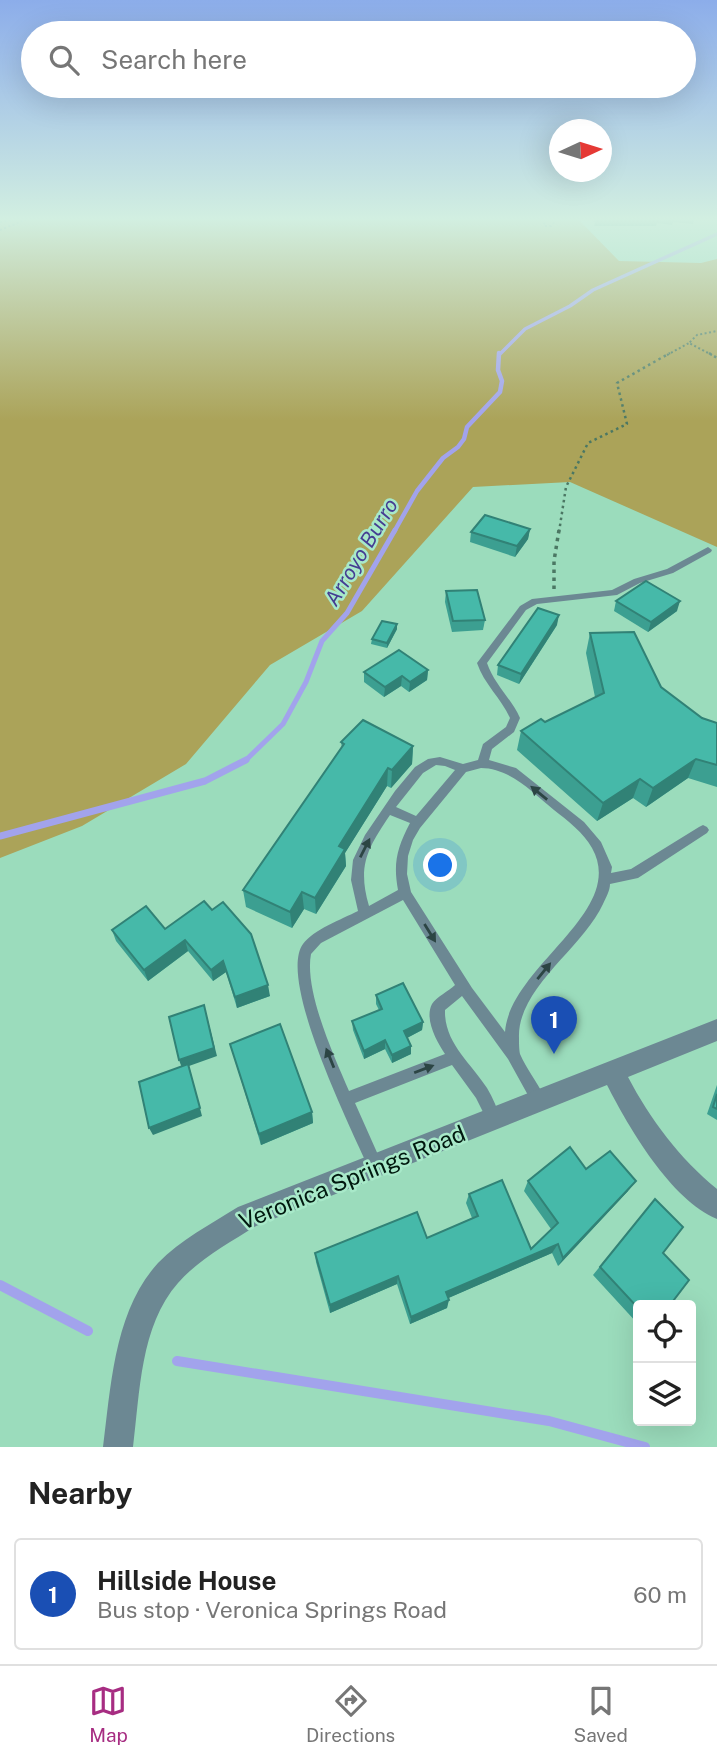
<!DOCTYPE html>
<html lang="en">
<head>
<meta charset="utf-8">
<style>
	:root { --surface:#fff; --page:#f6f6f6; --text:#222; --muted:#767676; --line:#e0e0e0; --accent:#a72d82 }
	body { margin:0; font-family:"Public Sans",sans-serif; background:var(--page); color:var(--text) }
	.controls { position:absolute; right:21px; bottom:21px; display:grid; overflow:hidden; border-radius:7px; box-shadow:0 7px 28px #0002 }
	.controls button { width:63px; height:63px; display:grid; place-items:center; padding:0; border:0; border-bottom:2px solid var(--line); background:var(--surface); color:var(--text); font:35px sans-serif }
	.compass { position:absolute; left:549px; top:119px; width:63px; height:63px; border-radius:50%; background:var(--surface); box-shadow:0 7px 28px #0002; rotate:86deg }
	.you { position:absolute; left:441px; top:866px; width:24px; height:24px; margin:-18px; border:5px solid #fff; border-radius:50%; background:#1a73e8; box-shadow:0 0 0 10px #1a73e833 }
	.badge { display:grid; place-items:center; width:46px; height:46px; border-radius:50%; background:var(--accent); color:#fff; font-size:23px; font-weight:700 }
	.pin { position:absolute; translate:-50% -58px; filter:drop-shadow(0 2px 4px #0008) }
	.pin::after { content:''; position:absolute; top:37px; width:24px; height:21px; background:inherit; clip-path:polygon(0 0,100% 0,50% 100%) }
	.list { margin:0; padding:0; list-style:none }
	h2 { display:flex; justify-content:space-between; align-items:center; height:91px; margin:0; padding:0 28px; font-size:30px }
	h2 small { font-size:23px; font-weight:400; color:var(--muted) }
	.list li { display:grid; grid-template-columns:46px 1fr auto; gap:21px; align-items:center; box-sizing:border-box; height:112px; margin:0 14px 14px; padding:0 14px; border:2px solid var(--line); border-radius:7px }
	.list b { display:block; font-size:26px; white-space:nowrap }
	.list p { margin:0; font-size:23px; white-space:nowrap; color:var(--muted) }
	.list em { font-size:23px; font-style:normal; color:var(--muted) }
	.icon { flex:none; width:38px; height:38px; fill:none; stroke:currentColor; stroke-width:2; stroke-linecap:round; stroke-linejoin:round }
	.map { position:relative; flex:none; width:717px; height:1447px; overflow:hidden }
	.search { position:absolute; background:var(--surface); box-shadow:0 7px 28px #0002; left:21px; right:21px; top:21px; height:77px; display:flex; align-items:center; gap:18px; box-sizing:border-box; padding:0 24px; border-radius:38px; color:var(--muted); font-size:26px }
	.sheet { height:217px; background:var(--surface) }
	nav { display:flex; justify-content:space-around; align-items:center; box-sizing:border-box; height:98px; border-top:2px solid var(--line); background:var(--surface); font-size:19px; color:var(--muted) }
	nav a { display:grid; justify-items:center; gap:4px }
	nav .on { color:var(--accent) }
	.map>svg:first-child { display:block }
</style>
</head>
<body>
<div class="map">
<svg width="717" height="1447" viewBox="0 0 717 1447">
	<rect width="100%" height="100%" fill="#9bdcbc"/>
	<path fill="#aba359" d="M0 218H577L619 261 701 263 717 259V547L570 482 473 487 362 611 270 665 186 764 82 826 0 858Z"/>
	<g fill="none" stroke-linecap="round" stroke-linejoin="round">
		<path stroke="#a2a3ec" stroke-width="3.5" d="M499 355 525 329 570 306 593 290 717 234"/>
		<path stroke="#a2a3ec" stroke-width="4.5" d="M394 532 417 491 443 458 458 447 464 439 467 427 500 392 502 381 498 370 499 353"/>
		<path stroke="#a2a3ec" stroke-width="5" d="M245 761 283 724 306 682 322 641 347 613 395 530"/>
		<path stroke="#a2a3ec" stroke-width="7" d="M0 836 205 781 246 760"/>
		<g stroke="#a2a3ec" stroke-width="10">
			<path d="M0 1285 88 1331"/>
			<path d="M177 1361 549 1421 645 1447"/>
		</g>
		<g stroke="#4b7763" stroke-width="2" stroke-dasharray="2 2.5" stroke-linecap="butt">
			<path d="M545 218 544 226H551L558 218"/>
			<path d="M0 222 24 218"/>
			<path d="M0 230 30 218"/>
			<path d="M667 355 689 343"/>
			<path d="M712 355 689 343 697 335 717 331"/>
		</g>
		<g stroke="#4b7763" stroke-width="2.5" stroke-dasharray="2.5 3.5" stroke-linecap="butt">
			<path d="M709 353 717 358"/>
			<path d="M559 532 566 487 588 443 627 424 617 383 670 353"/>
		</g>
		<path stroke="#4b7763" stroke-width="3.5" stroke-dasharray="3.5 4.5" stroke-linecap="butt" d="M554 589V561L559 530"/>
		<path fill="#6c8893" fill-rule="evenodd" d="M708 547 712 550 711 552 673 573 640 583 617 595 537 604 526 610 487 663C494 684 511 698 520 718L514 732 492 749 489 760 516 768 584 822 601 842 612 867 611 873 631 869 699 827 703 825 707 827 709 830 707 833 638 878 610 884C610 891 606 897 603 904 583 948 517 988 519 1038 519 1042 519 1049 520 1054 526 1068 537 1082 544 1096L546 1101 544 1106 539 1108 534 1106 508 1059 462 996 445 1010C444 1043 471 1063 487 1088 493 1098 497 1108 501 1119L499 1124 494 1126 489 1124 476 1098 452 1065 355 1103 383 1166 380 1171 375 1174 370 1171C352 1130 277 980 303 944 313 930 342 919 358 911L351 880 353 860 365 835 395 791 415 767 428 759 440 757 463 764 478 760 483 744 506 727 510 718C501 698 484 684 477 663L520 606 532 599 612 590 634 579 667 569ZM436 765 445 766 455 770 416 816 396 807 423 773ZM481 768C510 768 533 793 554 810 567 820 584 833 592 848 628 912 510 966 505 1032L472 988 411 892 407 874 408 856 413 840 420 828 466 772ZM390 815 410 823C397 848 393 863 398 890L369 906C357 865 368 848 390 815ZM403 900 455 985C449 991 436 997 432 1004 424 1019 437 1042 445 1054L349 1091C334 1056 304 991 311 954L321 943Z"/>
		<path fill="#6c8893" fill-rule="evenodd" d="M717 1019V1041L628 1077C650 1119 680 1159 717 1189V1219C671 1200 629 1128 607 1085L256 1226C229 1243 199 1259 178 1283 140 1326 140 1393 133 1447H103C111 1386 114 1311 158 1263 180 1240 211 1224 238 1207Z"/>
	</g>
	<g fill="#3c9f91">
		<path d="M596 219H694L693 224 673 222 672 225 657 223 656 226H594Z"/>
		<path d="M530 529 528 539 515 557 470 542 471 532Z"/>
		<path d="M446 591 485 620 483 630 452 632 445 602Z"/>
		<path d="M616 601 677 611 648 632 614 611Z"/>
		<path d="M397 624V629L387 648 371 644 372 639Z"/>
		<path d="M557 625 519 684 497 675 498 665Z"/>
		<path d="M590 633 702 718 717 723V787L688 778 646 807 633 798 597 821 517 750 521 731 545 722 595 697 586 653Z"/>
		<path d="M428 670 427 680 409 692 401 686 384 697 364 682V672Z"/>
		<path d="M341 742 413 746 412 764 391 788 387 786 345 853 346 866 316 914 304 909 292 928 246 907 243 890 342 748Z"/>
		<path d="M204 901 270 996 237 1008 226 972 213 981 188 951 148 981 116 941 112 930 165 929Z"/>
		<path d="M376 995 423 1022 422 1030 407 1038 411 1054 392 1063 385 1049 364 1059 353 1030 352 1021 379 1010 376 1004Z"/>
		<path d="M230 1044 312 1112 313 1123 261 1145Z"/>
		<path d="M717 1085V1120L707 1114Z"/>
		<path d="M586 1169 628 1191 558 1266 552 1253 448 1298 447 1308 410 1324 397 1284 330 1313 316 1262 315 1253 427 1238 472 1218 466 1203 469 1194 531 1249 551 1229 524 1191 528 1181Z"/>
		<path d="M655 1199 638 1305V1324L593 1275Z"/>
	</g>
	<g fill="#318276">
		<path d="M530 529 528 539 515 557 517 546Z"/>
		<path d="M680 601 677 611 648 632 651 622Z"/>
		<path d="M559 615 557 625 519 684 521 674Z"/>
		<path d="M397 624V629L387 648V643Z"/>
		<path d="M428 670 427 680 409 692 410 682Z"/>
		<path d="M402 676 401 686 384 697 385 687Z"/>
		<path d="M413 746 412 764 391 788 392 770Z"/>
		<path d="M696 759 688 778 646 807 653 788Z"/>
		<path d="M388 768 387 786 345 853 346 866 316 914 315 898 339 846Z"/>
		<path d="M640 779 633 798 597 821 603 803Z"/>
		<path d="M302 892 304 909 292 928 290 912Z"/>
		<path d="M185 940 188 951 148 981 144 970Z"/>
		<path d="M223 961 226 972 213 981 211 970Z"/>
		<path d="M268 985 270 996 237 1008 235 997Z"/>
		<path d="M204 1005 217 1056 189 1066 202 1116 153 1135 149 1128 182 1068 179 1060Z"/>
		<path d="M423 1022 422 1030 403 1040 404 1031Z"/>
		<path d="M385 1040V1049L364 1059V1051Z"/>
		<path d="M411 1046V1054L392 1063V1055Z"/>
		<path d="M312 1112 313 1123 261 1145 259 1134Z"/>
		<path d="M636 1181 628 1191 558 1266 563 1258Z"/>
		<path d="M558 1244 552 1253 444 1300 446 1292Z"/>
		<path d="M398 1276 397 1284 330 1313V1305Z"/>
		<path d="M449 1300 447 1308 410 1324 411 1317Z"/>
	</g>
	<g fill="#46b9a9" stroke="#318276" stroke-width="2">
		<path d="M596 219H674L673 220 658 219 657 221H595Z"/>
		<path d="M485 515 530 529 517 546 471 532Z"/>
		<path d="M646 581 680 601 651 622 616 601Z"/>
		<path d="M477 590 485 620 453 621 446 591Z"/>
		<path d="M538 608 559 615 521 674 498 665Z"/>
		<path d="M382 621 397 624 387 643 372 639Z"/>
		<path d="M634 632 661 687 702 718 717 723V765L696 759 653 788 640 779 603 803 521 731 541 719 545 722 604 693 590 633Z"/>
		<path d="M399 650 428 670 410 682 402 676 385 687 364 672Z"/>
		<path d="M363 720 413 746 392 770 388 768 339 846 345 849 315 898 302 892 290 912 243 890 344 744 341 742Z"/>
		<path d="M204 901 212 910 223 902 251 934 268 985 235 997 223 961 211 970 185 940 144 970 112 930 146 906 165 929Z"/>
		<path d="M403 983 423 1022 404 1031 411 1046 392 1055 385 1040 364 1051 352 1021 382 1009 376 995Z"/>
		<path d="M204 1005 214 1048 179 1060 169 1017Z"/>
		<path d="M280 1024 312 1112 259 1134 230 1044Z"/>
		<path d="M188 1064 200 1108 149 1128 139 1082Z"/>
		<path d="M717 1094V1109L713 1107Z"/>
		<path d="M570 1147 586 1169 610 1151 636 1181 563 1258 558 1244 446 1292 449 1300 411 1317 398 1276 330 1305 315 1253 417 1212 427 1238 478 1216 469 1194 502 1180 531 1249 558 1223 528 1181Z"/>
		<path d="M655 1199 683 1227 663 1253 689 1280 670 1305H638V1308L600 1267Z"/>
	</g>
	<defs><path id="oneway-solid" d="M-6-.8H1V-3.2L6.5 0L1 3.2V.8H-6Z" transform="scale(1.75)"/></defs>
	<g fill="#2c4544">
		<use href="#oneway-solid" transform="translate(539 793) rotate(-141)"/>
		<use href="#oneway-solid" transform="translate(365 848) rotate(-63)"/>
		<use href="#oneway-solid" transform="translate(430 933) rotate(58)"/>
		<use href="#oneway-solid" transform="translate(544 971) rotate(-51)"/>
		<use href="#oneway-solid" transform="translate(330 1058) rotate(-112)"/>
		<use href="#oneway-solid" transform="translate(424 1069) rotate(-21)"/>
	</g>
	<linearGradient id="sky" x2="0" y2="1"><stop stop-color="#8cadea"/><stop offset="0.52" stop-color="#d2efe1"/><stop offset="1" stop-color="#d2efe1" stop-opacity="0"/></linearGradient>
	<rect width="717" height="421" fill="url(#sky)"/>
	<g text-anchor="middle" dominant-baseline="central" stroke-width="5" stroke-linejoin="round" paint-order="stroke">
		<g font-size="21" font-style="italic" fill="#453d92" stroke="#a8e9c9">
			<text transform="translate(361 552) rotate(-59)">Arroyo Burro</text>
		</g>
		<g font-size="23" fill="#01190f" stroke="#a8e9c9">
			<text transform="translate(352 1177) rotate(-22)">Veronica Springs Road</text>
		</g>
	</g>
</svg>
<div class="controls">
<button><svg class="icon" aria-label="locate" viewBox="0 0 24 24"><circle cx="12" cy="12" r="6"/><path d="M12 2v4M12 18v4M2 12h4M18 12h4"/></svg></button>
<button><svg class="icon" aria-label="layers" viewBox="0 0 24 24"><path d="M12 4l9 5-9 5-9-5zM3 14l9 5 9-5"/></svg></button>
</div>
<svg class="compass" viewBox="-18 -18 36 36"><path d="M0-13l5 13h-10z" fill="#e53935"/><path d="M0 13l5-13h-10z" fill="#767676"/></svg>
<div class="you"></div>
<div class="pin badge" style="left:554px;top:1054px;background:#1a4fb4">1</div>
<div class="search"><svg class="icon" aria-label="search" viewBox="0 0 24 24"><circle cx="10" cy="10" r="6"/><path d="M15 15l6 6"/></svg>Search here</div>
</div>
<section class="sheet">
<h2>Nearby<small></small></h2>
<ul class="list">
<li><span class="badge" style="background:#1a4fb4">1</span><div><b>Hillside House</b><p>Bus stop · Veronica Springs Road</p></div><em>60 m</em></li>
</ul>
</section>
<nav>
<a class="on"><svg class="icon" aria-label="map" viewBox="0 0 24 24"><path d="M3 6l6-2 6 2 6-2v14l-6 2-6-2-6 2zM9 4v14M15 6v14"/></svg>Map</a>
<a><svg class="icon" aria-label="directions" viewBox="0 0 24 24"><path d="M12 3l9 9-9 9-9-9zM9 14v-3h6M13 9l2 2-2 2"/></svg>Directions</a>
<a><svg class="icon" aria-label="saved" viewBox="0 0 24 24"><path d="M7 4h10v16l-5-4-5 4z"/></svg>Saved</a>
</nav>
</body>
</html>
